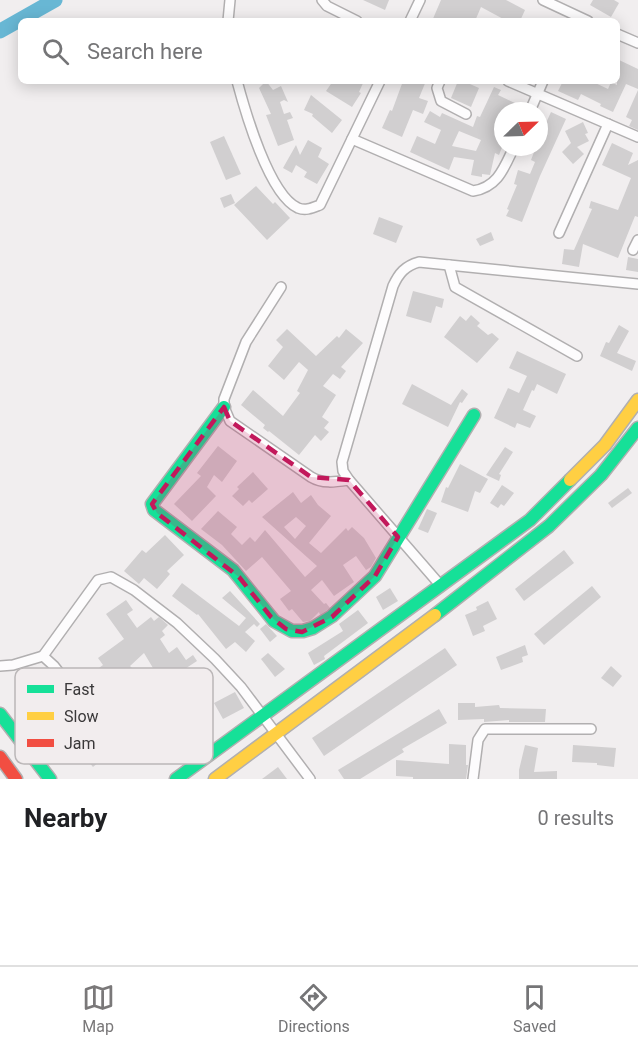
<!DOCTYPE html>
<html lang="en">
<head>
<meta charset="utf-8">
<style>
	:root { --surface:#fff; --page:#f2f2f2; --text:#202124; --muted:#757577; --line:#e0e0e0; --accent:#7a7879 }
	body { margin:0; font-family:Roboto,sans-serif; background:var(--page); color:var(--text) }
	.compass { position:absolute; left:494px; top:102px; width:54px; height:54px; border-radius:50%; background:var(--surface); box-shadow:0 3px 15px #0003; rotate:67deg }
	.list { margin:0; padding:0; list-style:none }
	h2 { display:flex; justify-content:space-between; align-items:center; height:78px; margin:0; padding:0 24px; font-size:26px }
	h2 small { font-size:20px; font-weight:400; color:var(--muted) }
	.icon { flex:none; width:33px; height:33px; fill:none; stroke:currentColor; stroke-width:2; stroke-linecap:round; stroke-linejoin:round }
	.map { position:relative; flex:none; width:638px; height:779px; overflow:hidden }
	.search { position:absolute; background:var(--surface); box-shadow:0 3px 15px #0003; left:18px; right:18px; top:18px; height:66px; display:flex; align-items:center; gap:15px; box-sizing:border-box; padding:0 21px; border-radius:9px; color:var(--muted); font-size:22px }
	.sheet { height:186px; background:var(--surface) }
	nav { display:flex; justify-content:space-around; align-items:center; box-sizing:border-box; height:84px; border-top:2px solid var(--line); background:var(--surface); font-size:16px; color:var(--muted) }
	nav a { display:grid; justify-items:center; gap:3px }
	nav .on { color:var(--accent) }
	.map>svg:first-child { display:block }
</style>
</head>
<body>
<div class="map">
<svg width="638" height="779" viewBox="0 0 638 779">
	<rect width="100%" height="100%" fill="#f1eeef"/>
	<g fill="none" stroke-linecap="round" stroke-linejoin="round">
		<path stroke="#68b7d4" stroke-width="15" d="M0 31 55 0"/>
	</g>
	<g fill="#d1cfd0" fill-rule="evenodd">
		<path d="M363 0H389L385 10Z"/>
		<path d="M441 0H506L525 10 520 21H507L481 7 475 21H432Z"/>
		<path d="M593 0H614L619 3 611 17 590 5Z"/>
		<path d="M617 59 638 69V89L626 84 613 112 600 106 601 104 581 94 578 100 558 91 563 81H591L608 89 611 82 617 85Z"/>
		<path d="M266 81 273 90 281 86 288 102 284 100 280 102 284 114 290 112 293 118 287 120 294 140 278 146 266 115 271 114 259 88Z"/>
		<path d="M333 81H364L359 92 361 93 352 107 326 91Z"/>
		<path d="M403 81H426L419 98 428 101 423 114 413 110 402 137 382 128 390 110 392 111Z"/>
		<path d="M458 81H463L479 88 471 107 451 98Z"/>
		<path d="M494 87 501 90 498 95 519 105 516 111H503V145L499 155 495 153 490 175 482 174V177L471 175 474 160 454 157 449 170 410 152 417 136 435 144 441 130 424 122 430 111 440 117 442 113 473 127 477 116 480 117ZM459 131 481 140 476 151 452 146Z"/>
		<path d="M638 90V130L629 126 632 120 626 117Z"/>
		<path d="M311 95 342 120 332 133 312 116 313 114 304 110Z"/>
		<path d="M551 112 566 119 540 176 522 222 506 216 509 210 507 209 517 185 514 184 518 170 530 174 535 162 531 160 536 147H539V120L546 123Z"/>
		<path d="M583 122 588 133 585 134 589 141 577 147 584 154 573 164 562 152 571 143 565 131Z"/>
		<path d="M224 136 241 174 226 180 210 142Z"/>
		<path d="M308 140 322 148 318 157 329 164 317 184 304 177 307 172 296 165 292 173 283 168 296 145 300 155Z"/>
		<path d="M612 143 633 153 628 165 638 160V217L635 216 618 258 583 244 579 267 562 264 564 249 574 250 592 209 589 208 591 201 618 210 631 178 602 165Z"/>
		<path d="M256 186 273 204 275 202 290 218 267 240 234 205Z"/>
		<path d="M231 194 235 203 224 208 220 198Z"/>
		<path d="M379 217 403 226 396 243 373 234Z"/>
		<path d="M491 232 494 240 480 246 476 239Z"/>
		<path d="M628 257 638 259V272L626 270Z"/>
		<path d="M413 291 444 299 442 308 436 306 431 323 406 316Z"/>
		<path d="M471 315 480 323 477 326 488 335 492 333 499 339 477 363 444 337 460 316 466 321Z"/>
		<path d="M619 325 629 331 617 353 636 361 632 371 600 356 606 342 609 343Z"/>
		<path d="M287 329 316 356 337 336 339 338 346 329 363 343 341 367 346 371 340 379 333 374 323 386 336 395 322 417 329 422 324 428 329 432 321 441 315 435 299 455 269 431 268 432 263 428 265 425 241 405 253 390 283 416 300 393 297 391 308 370 299 362 284 380 268 366 283 347 276 340Z"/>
		<path d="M517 351 566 374 557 394 537 384 534 391 532 390 523 410 536 416 530 428 517 423 515 428 494 418 508 388 519 393 527 376 509 368Z"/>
		<path d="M412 384 451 405 462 389 468 394 462 403 460 402 448 427 402 404Z"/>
		<path d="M218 446 237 461 222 482 214 475 207 487 216 496 192 521 174 504 201 476 197 473Z"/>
		<path d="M505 447 513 452 499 474 501 475 499 481 486 475Z"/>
		<path d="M460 464 488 479 480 493 475 491 468 512 441 502 446 487 448 488Z"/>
		<path d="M253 472 268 489 252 503 249 500 243 506 232 496 239 489 237 487Z"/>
		<path d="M502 485 514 493 504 506 501 504 498 508 490 503Z"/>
		<path d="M628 488 632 493 612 508 608 503Z"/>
		<path d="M293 492 301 503 311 495 318 505 331 516 309 543 321 553 346 528 348 531 352 527 364 538 376 558 371 567 366 570 356 556 343 565 354 582 334 596 322 580 311 590 324 604 326 603 330 608 320 615 319 612 310 621 303 622 292 609 289 611 280 599 291 591 262 557 246 571 222 545 201 529 218 511 237 527 231 534 242 545 250 537 255 542 265 530 305 577 317 566 262 517ZM296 517 306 526 295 539 284 527Z"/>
		<path d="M427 509 437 513 428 533 418 529Z"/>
		<path d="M165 535 184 555 167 571 170 574 157 589 144 578 139 584 124 571 142 550 146 553Z"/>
		<path d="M564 550 574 563 524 601 515 589Z"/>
		<path d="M182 583 239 626 246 618 222 598 230 591 260 624 257 627 254 624 245 632 255 641 246 652 235 642 226 649 198 614 197 615 172 596Z"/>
		<path d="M592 586 601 597 544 645 534 634Z"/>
		<path d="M390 588 398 601 383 610 376 597Z"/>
		<path d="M126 600 133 610 127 614 137 628 151 617 154 621 159 617 168 625 162 631 165 635 160 639 169 653 177 647 186 660 193 655 197 661 171 678 183 695 170 704 156 683 155 685 145 676 153 668 144 653 130 666 132 668 104 689 92 673 103 665 98 658 124 639 106 614Z"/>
		<path d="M488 601 497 619 483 626 485 631 473 636 465 615 477 610 476 607Z"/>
		<path d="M358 610 368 623 324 656 325 659 314 665 308 653 343 631 339 624Z"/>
		<path d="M266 624 277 636 270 642 260 629Z"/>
		<path d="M525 645 528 655 522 657 523 662 501 670 496 657Z"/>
		<path d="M445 648 457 665 324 756 312 738Z"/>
		<path d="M268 653 285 669 275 677 261 659Z"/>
		<path d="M611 666 622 676 613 687 601 678Z"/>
		<path d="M48 677 79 722 107 755 93 767 65 733 33 688Z"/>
		<path d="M235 692 244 708 223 719 214 703Z"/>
		<path d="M458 703H475V707L499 705 500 708 546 709 545 722H509V720L484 722V719L458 720Z"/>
		<path d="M439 709 447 723 402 749 404 752 360 779H344L338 770Z"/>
		<path d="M449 744 466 745V765H468L466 779H413V777L396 776V760L449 764Z"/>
		<path d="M525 745 538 748 534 772 557 771V779H519V770Z"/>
		<path d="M573 745 616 748 614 767 597 765V763L572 762Z"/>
		<path d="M278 767 287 779H262Z"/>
	</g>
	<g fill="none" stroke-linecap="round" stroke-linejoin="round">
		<defs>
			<g id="street">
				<path d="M322 0 327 6 357 21"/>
				<path d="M543 0 588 21"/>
				<path d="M228 21 230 0"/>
				<path d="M410 21 420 0"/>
				<path d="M617 34 638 43"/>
				<path d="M237 81C245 111 269 195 298 208 306 211 312 208 320 205L380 81"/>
				<path d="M440 81 437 88 441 101 466 114"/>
				<path d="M508 81 638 137"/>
				<path d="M530 111 543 81"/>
				<path d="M352 139 473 191C498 187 504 168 514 147"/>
				<path d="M559 233 608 124"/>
				<path d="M633 250 638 240"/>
				<path d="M449 265 455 287 577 356"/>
				<path d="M281 287 246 342 224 399V407L230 421 311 477C323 484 335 482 349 480"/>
				<path d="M441 586 349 480 343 471 342 462 393 286C399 273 405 266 419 262L638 284"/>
				<path d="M43 656 98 580 111 577 134 590 177 623 215 659 241 687 310 779"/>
				<path d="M0 666 13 665 43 656 54 666 98 722"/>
				<path d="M473 779 478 740 485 729H591"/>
			</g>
			<g id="fast">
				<path d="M224 407 152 504 154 510 233 570 274 621 292 631H303L313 628 332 616 375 576 474 415"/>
				<path d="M435 615 549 526 601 475 638 428"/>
				<path d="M0 714 50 779"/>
				<path d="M176 779 530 520 570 480"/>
			</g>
			<g id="slow">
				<path d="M570 480 605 445 638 400"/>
				<path d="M215 779 435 615"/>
			</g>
			<path id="jam" d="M0 757 16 779"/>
		</defs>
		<use href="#street" stroke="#b1afb0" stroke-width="12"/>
		<use href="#fast" stroke="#b1afb0" stroke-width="15"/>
		<use href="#slow" stroke="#b1afb0" stroke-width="15"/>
		<use href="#jam" stroke="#b1afb0" stroke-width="15"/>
		<use href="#street" stroke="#fdfcfd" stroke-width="9"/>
		<use href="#fast" stroke="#16e098" stroke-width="12"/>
		<use href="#slow" stroke="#ffcf43" stroke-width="12"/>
		<use href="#jam" stroke="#f24e42" stroke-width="12"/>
	</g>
	<path fill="#c2185b" fill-opacity="0.2" stroke="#c2185b" stroke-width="4.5" stroke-dasharray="12 8" stroke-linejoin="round" d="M224 407 230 421 311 477 349 480 398 537 375 576 332 617 302 632 286 629 271 617 239 577 157 513 152 504Z"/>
	<rect x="15" y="668" width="198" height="96" rx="9" fill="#f2edee" stroke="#bbb7b8" stroke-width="1.5"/>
	<rect x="27" y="685" width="27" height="8" fill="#16e098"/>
	<rect x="27" y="712" width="27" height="8" fill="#ffcf43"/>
	<rect x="27" y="739" width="27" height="8" fill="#f24e42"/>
	<g font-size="16" fill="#3a3839">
		<text x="64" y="695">Fast</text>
		<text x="64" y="722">Slow</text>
		<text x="64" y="749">Jam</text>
	</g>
</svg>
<svg class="compass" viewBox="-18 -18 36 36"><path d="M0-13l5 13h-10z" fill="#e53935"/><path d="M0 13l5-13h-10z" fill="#757577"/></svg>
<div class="search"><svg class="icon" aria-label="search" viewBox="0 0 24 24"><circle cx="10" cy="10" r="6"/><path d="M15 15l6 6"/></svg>Search here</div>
</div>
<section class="sheet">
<h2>Nearby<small>0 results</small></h2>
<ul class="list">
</ul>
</section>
<nav>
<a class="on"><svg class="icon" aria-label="map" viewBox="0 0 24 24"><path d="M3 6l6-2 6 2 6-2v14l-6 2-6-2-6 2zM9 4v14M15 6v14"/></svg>Map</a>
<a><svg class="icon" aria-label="directions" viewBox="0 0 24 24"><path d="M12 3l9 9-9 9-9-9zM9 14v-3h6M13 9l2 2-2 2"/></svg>Directions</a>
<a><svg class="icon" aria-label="saved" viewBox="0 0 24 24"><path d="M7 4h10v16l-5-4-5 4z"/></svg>Saved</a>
</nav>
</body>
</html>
